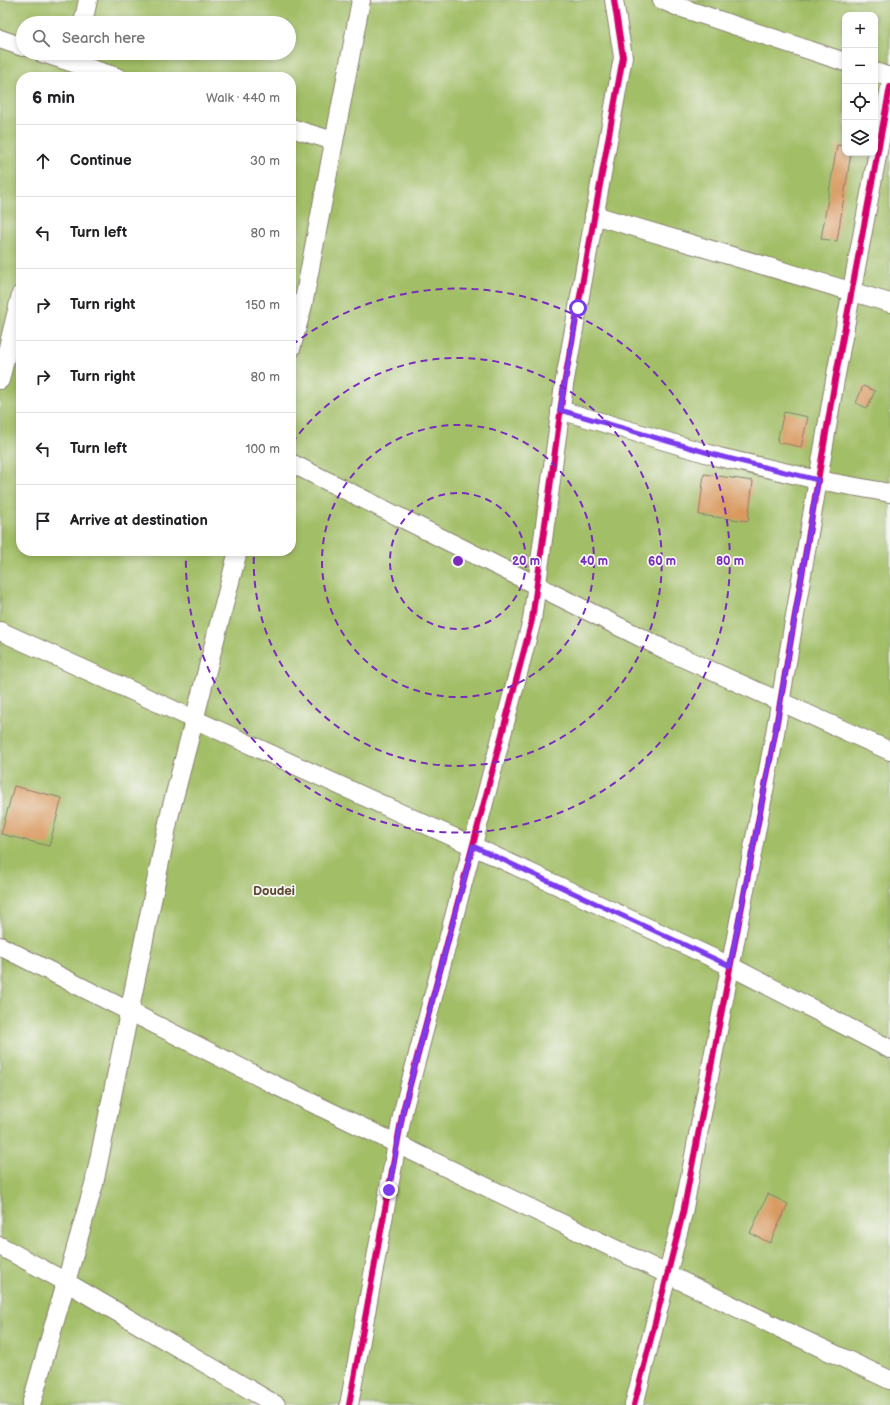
<!DOCTYPE html>
<html lang="en">
<head>
<meta charset="utf-8">
<style>
	:root { --surface:#fff; --page:#f2f2f2; --text:#202124; --muted:#757577; --line:#e0e0e0 }
	body { margin:0; font-family:"Balsamiq Sans",sans-serif; background:var(--page); color:var(--text) }
	.controls { position:absolute; right:12px; top:12px; display:grid; overflow:hidden; border-radius:8px; box-shadow:0 2px 6px #0003 }
	.controls button { width:36px; height:36px; display:grid; place-items:center; padding:0; border:0; border-bottom:1px solid var(--line); background:var(--surface); color:var(--text); font:20px sans-serif }
	.stop { position:absolute; width:12px; height:12px; margin:-9px; border:3px solid #7c3aed; border-radius:50%; background:#fff }
	.stop.end { background:#7c3aed; border-color:#fff; box-shadow:0 1px 4px #0008 }
	.list { margin:0; padding:0; list-style:none }
	h2 { display:flex; justify-content:space-between; align-items:center; height:52px; margin:0; padding:0 16px; font-size:17px }
	h2 small { font-size:13px; font-weight:400; color:var(--muted) }
	.list li { display:grid; grid-template-columns:26px 1fr auto; gap:12px; align-items:center; box-sizing:border-box; height:72px; padding:0 16px; border-top:1px solid var(--line) }
	.list b { display:block; font-size:15px; white-space:nowrap }
	.list em { font-size:13px; font-style:normal; color:var(--muted) }
	.icon { flex:none; width:22px; height:22px; fill:none; stroke:currentColor; stroke-width:2; stroke-linecap:round; stroke-linejoin:round }
	.map { position:relative; flex:none; width:890px; height:1405px; overflow:hidden }
	.search { position:absolute; background:var(--surface); box-shadow:0 2px 6px #0003; left:16px; top:16px; width:280px; height:44px; display:flex; align-items:center; gap:10px; box-sizing:border-box; padding:0 14px; border-radius:22px; color:var(--muted); font-size:15px }
	.panel { position:absolute; background:var(--surface); box-shadow:0 2px 6px #0003; left:16px; top:72px; width:280px; height:484px; border-radius:16px }
	.map>svg:first-child { display:block }
</style>
</head>
<body>
<div class="map">
<svg width="890" height="1405" viewBox="0 0 890 1405">
	<rect width="100%" height="100%" fill="#f6f6f2"/>
	<filter id="ink" filterUnits="userSpaceOnUse"><feTurbulence type="fractalNoise" baseFrequency=".025" numOctaves="2"/><feDisplacementMap in="SourceGraphic" scale="8" xChannelSelector="R" yChannelSelector="G"/><feConvolveMatrix kernelMatrix="1 2 1 2 8 2 1 2 1" color-interpolation-filters="sRGB"/></filter>
	<filter id="wash" filterUnits="userSpaceOnUse"><feTurbulence type="fractalNoise" baseFrequency=".012" numOctaves="4" result="noise"/><feDisplacementMap in="SourceGraphic" scale="16" xChannelSelector="R" yChannelSelector="G"/><feGaussianBlur stdDeviation="0.9" result="paint"/><feColorMatrix in="noise" values="0 0 0 0 0 0 0 0 0 0 0 0 0 0 0 0 0 1.4 0 .05"/><feComposite in="paint" operator="in"/></filter>
	<g filter="url(#wash)">
		<rect width="100%" height="100%" fill="#efdfc0"/>
		<path fill="#a2be66" stroke="#5f6d41" fill-rule="evenodd" d="M0 0H890V1405H0ZM845 15H875V153H845ZM23 23H289V53H23ZM21 77H291V551H21Z"/>
		<g id="blocks">
			<g fill="#d9995f">
				<path d="M837 145 845 146V153H851L837 241 821 239Z"/>
				<path d="M863 386 875 391 867 408 856 403Z"/>
				<path d="M784 412 808 417 801 447 777 442Z"/>
				<path d="M704 474 753 481 748 521 699 515Z"/>
				<path d="M14 786 62 798 49 846 1 834Z"/>
				<path d="M768 1194 788 1204 770 1243 750 1233Z"/>
			</g>
		</g>
	</g>
	<g filter="url(#ink)">
		<use href="#blocks" fill-opacity="0" stroke="#867e6e" stroke-width="1"/>
		<g fill="none" stroke-linecap="round" stroke-linejoin="round">
			<defs>
				<g id="minor">
					<path d="M662 0 676 6 845 62"/>
					<path d="M83 23 88 0"/>
					<path d="M0 39 23 47"/>
					<path d="M42 53 117 77"/>
					<path d="M875 72 890 77"/>
					<path d="M291 128 334 141"/>
					<path d="M594 215 890 303"/>
					<path d="M291 349 303 305 361 0"/>
					<path d="M0 380 21 294"/>
					<path d="M560 410 719 457 818 480 890 493"/>
					<path d="M291 463 672 653 890 751"/>
					<path d="M0 631 473 846 730 966 890 1049"/>
					<path d="M0 946 279 1087 781 1329 890 1380"/>
					<path d="M0 1246 66 1282 276 1405"/>
					<path d="M31 1405 94 1184 170 813 238 551"/>
					<path d="M349 1405 403 1111 532 620 564 385 623 57 614 0"/>
					<path d="M634 1405 683 1213 774 739 835 380 890 87"/>
				</g>
			</defs>
			<use href="#minor" stroke="#867e6e" stroke-width="20"/>
			<use href="#minor" stroke="#fff" stroke-width="18"/>
			<defs>
				<g id="cycleway">
					<path d="M349 1405 403 1111 532 620 564 385 623 57 614 0"/>
					<path d="M634 1405 683 1213 774 739 835 380 890 87"/>
				</g>
			</defs>
			<use href="#cycleway" stroke="#f6f6f2" stroke-width="8"/>
			<use href="#cycleway" stroke="#d6006c" stroke-width="6"/>
		</g>
	</g>
	<g fill="none" stroke-linecap="round" stroke-linejoin="round" filter="url(#ink)">
		<path stroke="#7c3aed" stroke-width="5" d="M389 1190 403 1111 473 846 730 966 774 739 818 480 719 456 560 410 578 308"/>
	</g>
	<g fill="none" stroke="#7b2cbf" stroke-width="2" stroke-dasharray="7 5">
		<circle cx="458" cy="561" r="68"/>
		<circle cx="458" cy="561" r="136"/>
		<path d="M292 443A204 204 0 1 1 254 552"/>
		<path d="M292 345A272 272 0 1 1 186 552"/>
	</g>
	<g text-anchor="middle" dominant-baseline="central" stroke-width="3.5" stroke-linejoin="round" paint-order="stroke">
		<g font-size="13" font-weight="bold" fill="#5e4833" stroke="#f6f6f2">
			<text x="274" y="891">Doudei</text>
		</g>
	</g>
	<circle cx="458" cy="561" r="6" fill="#7b2cbf" stroke="#f6f6f2" stroke-width="2"/>
	<g font-size="12" text-anchor="middle" font-weight="bold" fill="#7b2cbf" stroke="#f6f6f2" stroke-width="3.5" stroke-linejoin="round" paint-order="stroke">
		<text x="526" y="565">20 m</text>
		<text x="594" y="565">40 m</text>
		<text x="662" y="565">60 m</text>
		<text x="730" y="565">80 m</text>
	</g>
</svg>
<div class="controls">
<button>+</button>
<button>−</button>
<button><svg class="icon" aria-label="locate" viewBox="0 0 24 24"><circle cx="12" cy="12" r="6"/><path d="M12 2v4M12 18v4M2 12h4M18 12h4"/></svg></button>
<button><svg class="icon" aria-label="layers" viewBox="0 0 24 24"><path d="M12 4l9 5-9 5-9-5zM3 14l9 5 9-5"/></svg></button>
</div>
<div class="stop" style="left:578px;top:308px"></div>
<div class="stop end" style="left:389px;top:1190px"></div>
<div class="search"><svg class="icon" aria-label="search" viewBox="0 0 24 24"><circle cx="10" cy="10" r="6"/><path d="M15 15l6 6"/></svg>Search here</div>
<section class="panel">
<h2>6 min<small>Walk · 440 m</small></h2>
<ul class="list">
<li><svg class="icon" aria-label="ahead" viewBox="0 0 24 24"><path d="M12 20V5M6 11l6-6 6 6"/></svg><div><b>Continue</b></div><em>30 m</em></li>
<li><svg class="icon" aria-label="left" viewBox="0 0 24 24"><path d="M17 20v-9H6M10 6l-5 5 5 5"/></svg><div><b>Turn left</b></div><em>80 m</em></li>
<li><svg class="icon" aria-label="right" viewBox="0 0 24 24"><path d="M7 20v-9h11M14 6l5 5-5 5"/></svg><div><b>Turn right</b></div><em>150 m</em></li>
<li><svg class="icon" aria-label="right" viewBox="0 0 24 24"><path d="M7 20v-9h11M14 6l5 5-5 5"/></svg><div><b>Turn right</b></div><em>80 m</em></li>
<li><svg class="icon" aria-label="left" viewBox="0 0 24 24"><path d="M17 20v-9H6M10 6l-5 5 5 5"/></svg><div><b>Turn left</b></div><em>100 m</em></li>
<li><svg class="icon" aria-label="arrive" viewBox="0 0 24 24"><path d="M6 21V4h12l-3 4 3 4H6"/></svg><div><b>Arrive at destination</b></div></li>
</ul>
</section>
</div>
</body>
</html>
